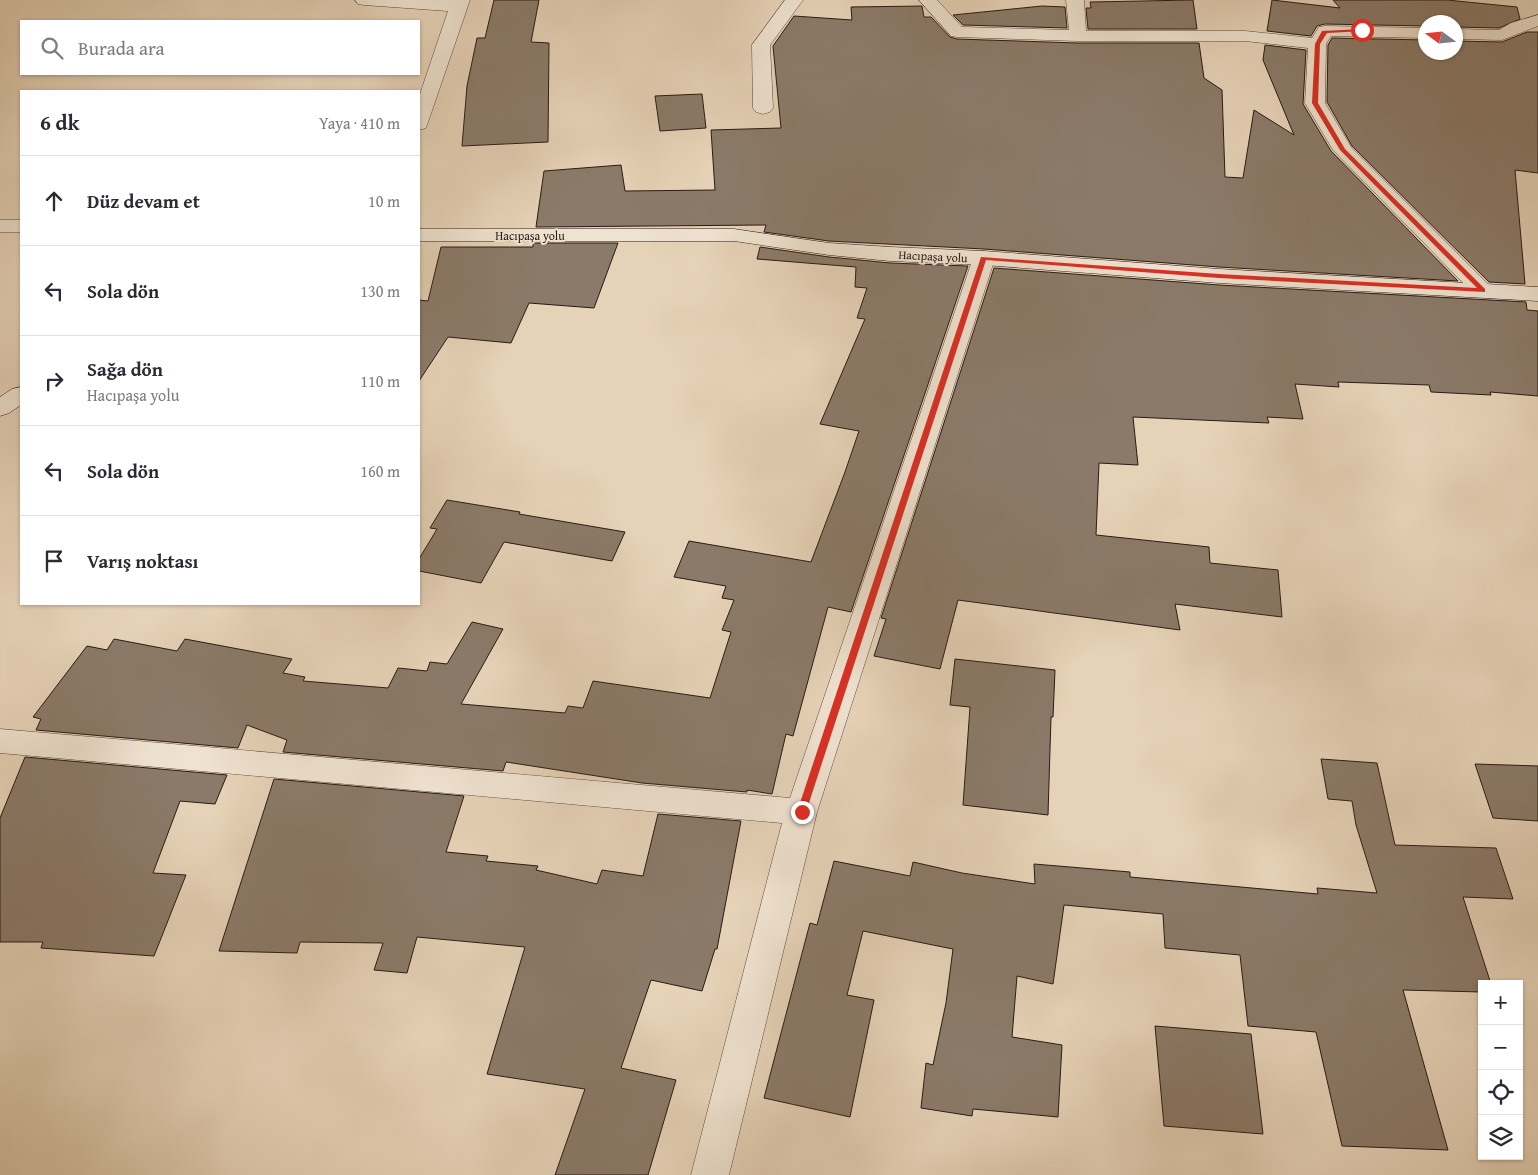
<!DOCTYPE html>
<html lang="tr">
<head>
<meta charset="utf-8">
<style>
	:root { --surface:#fff; --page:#f7f7f7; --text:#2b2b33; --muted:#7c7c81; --line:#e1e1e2 }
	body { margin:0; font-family:"Gentium Book Plus",serif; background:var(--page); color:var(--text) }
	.controls { position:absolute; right:15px; bottom:15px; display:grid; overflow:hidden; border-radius:0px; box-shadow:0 1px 4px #0004 }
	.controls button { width:45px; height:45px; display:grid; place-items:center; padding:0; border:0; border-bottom:1px solid var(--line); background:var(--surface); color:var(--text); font:25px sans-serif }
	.compass { position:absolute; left:1418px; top:15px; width:45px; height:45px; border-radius:50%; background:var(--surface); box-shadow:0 1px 4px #0004; rotate:285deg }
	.stop { position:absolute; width:15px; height:15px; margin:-11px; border:4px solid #d93025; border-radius:50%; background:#fff }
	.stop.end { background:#d93025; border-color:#fff; box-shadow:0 1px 5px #0008 }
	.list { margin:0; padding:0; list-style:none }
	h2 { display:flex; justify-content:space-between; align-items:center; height:65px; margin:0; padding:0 20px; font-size:21px }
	h2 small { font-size:16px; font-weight:400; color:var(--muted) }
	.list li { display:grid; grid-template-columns:32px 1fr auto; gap:15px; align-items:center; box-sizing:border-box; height:90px; padding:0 20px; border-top:1px solid var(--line) }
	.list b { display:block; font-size:19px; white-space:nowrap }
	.list p { margin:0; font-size:16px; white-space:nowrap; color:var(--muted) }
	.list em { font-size:16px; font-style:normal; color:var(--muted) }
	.icon { flex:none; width:28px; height:28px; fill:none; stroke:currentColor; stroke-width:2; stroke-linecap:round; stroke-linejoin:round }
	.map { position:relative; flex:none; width:1538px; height:1175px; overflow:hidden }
	.search { position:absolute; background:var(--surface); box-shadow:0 1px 4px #0004; left:20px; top:20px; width:400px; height:55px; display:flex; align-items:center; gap:12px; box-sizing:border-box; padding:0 18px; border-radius:0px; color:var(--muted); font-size:19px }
	.panel { position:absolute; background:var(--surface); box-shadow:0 1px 4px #0004; left:20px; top:90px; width:400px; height:515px; border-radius:0px }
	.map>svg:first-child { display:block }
</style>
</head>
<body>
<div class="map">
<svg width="1538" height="1175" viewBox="0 0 1538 1175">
	<rect width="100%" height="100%" fill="#e6d2b7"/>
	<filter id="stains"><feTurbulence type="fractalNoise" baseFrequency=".004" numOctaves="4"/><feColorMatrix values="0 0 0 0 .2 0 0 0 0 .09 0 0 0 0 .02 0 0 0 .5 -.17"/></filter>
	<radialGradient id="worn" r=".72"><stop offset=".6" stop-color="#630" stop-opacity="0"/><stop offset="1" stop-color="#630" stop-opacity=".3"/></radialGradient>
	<g fill="#8b7a69" stroke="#291a15">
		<path d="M494 0H539L531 42 549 43 548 142 462 146 467 86 477 38H485Z"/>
		<path d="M1193 0 1197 29H1088L1086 8H1091L1090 2Z"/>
		<path d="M1272 0 1340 8 1333 0H1447L1517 7 1520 19 1499 28 1456 27V22H1426V26L1325 24 1317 26 1311 36 1267 31Z"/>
		<path d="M922 6 924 17H931L950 37 957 39 1078 43H1199L1204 78 1222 90 1225 177 1243 178 1254 110 1294 135 1263 60 1265 45 1306 50 1303 104 1331 151 1458 281 1219 267 984 249 829 241 764 232 766 225 536 227 544 171 621 165 625 191 715 190 711 130 781 128 773 46 794 16 852 20 851 7Z"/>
		<path d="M1042 6 1065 7 1067 28 963 25 953 15Z"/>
		<path d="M1527 32H1538V173L1515 170 1525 284 1489 282 1352 146 1327 102 1328 45 1332 38 1426 40V52H1456V41L1502 42Z"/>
		<path d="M702 94 706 128 660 131 655 96Z"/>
		<path d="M533 243H618L594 308 529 303 511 343 448 337 419 381V300L428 301 441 247H533Z"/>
		<path d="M760 247 829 257 890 263 968 266 851 612 828 607 793 736 786 734 772 794 747 790V792L642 783 506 762 503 771 283 752 287 740 247 725 238 748 36 730 41 719 33 717 87 646 107 650 114 639 177 651 185 639 292 659 283 673 305 677 303 681 388 688 398 668 427 671 430 662 447 664 472 622 503 629 461 704 565 713 568 706 583 708 593 681 710 698 731 632 722 630 734 600 722 598 726 586 674 577 689 541 811 562 845 472 859 431 820 424 865 319 857 318 867 288 855 287 856 267 757 259Z"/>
		<path d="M994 268 1219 285 1526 302 1527 310 1538 311V396L1490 392 1491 395 1431 392 1429 385 1338 382 1339 387 1295 384 1303 419 1267 417 1269 423 1133 417 1138 465 1099 463 1096 535 1209 547 1210 563 1278 570 1282 617 1175 604 1180 630 958 600 940 669 874 656 886 619 881 618Z"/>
		<path d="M447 500 520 512 519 514 625 532 612 561 504 542 481 583 419 571V559L437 529 430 528Z"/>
		<path d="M955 659 1055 670 1053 717H1051L1048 815 963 805 970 707 950 705Z"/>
		<path d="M25 757 227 775 215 804 180 801 153 873 186 875 154 956 41 948 43 942H0V818Z"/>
		<path d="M1321 759 1377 763 1395 845 1496 848 1513 899 1463 897 1491 984H1482V992L1403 990 1448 1150 1342 1146 1316 1032 1248 1026 1240 955 1165 948 1163 914 1064 905 1053 984 1017 976 1012 1037 1062 1045 1058 1117 973 1109 972 1116 921 1108 926 1063 933 1065 946 1003 953 949 863 931 847 995 874 1000 850 1117 764 1098 810 923 817 925 834 861 910 876 913 862 962 873 1035 884 1034 864 1130 872V877L1318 894 1317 888 1377 893 1356 825 1352 801 1328 799Z"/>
		<path d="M1475 764 1538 766V821L1493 818Z"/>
		<path d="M274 779 464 796 446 852 488 856 486 861 538 866 536 870 597 884 602 870 643 876 658 814 741 821 717 949H715L702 991 651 980 621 1068 676 1080 648 1175H555L585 1089 487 1074 525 947 417 937 407 973 374 970 383 943 300 942 297 953 219 951Z"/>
		<path d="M1155 1026 1251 1034 1263 1134 1164 1126Z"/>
	</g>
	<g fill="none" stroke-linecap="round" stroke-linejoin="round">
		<defs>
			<g id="minor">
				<path d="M355 0H470L426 128 419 130V97L448 11 364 5 358 4Z"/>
				<path d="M785 0H803L770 45 773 108 770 112 763 114 756 112 753 108 752 45Z"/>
				<path d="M919 0H937L962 27 1069 30 1066 0H1084L1086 31H1245L1312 38 1319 27 1325 26 1426 28V38L1331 36 1326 44 1325 103 1351 147 1494 290 1491 295 1483 297 1475 295 1333 150 1305 103 1308 48 1245 41H1078L957 37 951 36Z"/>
				<path d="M1538 15V26L1502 40 1456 39V29L1499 30 1511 23Z"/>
				<rect x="0" y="220" width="21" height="12"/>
				<path d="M984 251 992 253 995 258 817 812 729 1175H691L782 823 0 753V729L790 798 973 258 976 253Z"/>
			</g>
			<g id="secondary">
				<path d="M419 229H734L829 243 890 247 984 251 1219 269 1538 287V301L1219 283 984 265 890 261 829 255 734 241H419Z"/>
				<path d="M21 387V405L9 413 0 416V397L12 389Z"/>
			</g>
		</defs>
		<use href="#minor" stroke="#58483e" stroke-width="1"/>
		<use href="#secondary" stroke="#291a15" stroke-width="1"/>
		<use href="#minor" fill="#efe2d0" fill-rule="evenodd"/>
		<use href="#secondary" fill="#efe2d0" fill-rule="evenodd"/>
	</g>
	<path fill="#d93025" d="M1362 29 1364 31 1327 33 1320 44 1318 103 1345 149 1485 289V292L1219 278 986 260 806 812 802 816 798 815 797 812 981 257 1219 274 1477 288 1340 150 1312 103 1315 44 1322 31Z"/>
	<g text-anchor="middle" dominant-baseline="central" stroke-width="4" stroke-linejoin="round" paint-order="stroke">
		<g font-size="12" fill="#291a15" stroke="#efe2d0">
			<text x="530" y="235">Hacıpaşa yolu</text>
			<text transform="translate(933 256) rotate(3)">Hacıpaşa yolu</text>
		</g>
	</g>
	<rect width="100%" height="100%" filter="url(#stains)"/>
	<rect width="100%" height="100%" fill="url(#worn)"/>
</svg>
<div class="controls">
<button>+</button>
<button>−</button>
<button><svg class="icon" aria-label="locate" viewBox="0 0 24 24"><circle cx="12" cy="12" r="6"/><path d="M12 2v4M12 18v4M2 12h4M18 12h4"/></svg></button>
<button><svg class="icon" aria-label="layers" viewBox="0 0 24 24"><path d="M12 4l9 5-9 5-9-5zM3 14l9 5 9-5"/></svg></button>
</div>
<svg class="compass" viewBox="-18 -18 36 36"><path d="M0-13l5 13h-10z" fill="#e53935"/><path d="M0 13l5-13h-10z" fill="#7c7c81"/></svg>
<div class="stop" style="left:1362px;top:30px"></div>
<div class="stop end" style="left:802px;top:812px"></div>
<div class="search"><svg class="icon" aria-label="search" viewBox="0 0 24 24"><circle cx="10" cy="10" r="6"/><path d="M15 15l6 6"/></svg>Burada ara</div>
<section class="panel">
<h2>6 dk<small>Yaya · 410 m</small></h2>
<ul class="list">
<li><svg class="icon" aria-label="ahead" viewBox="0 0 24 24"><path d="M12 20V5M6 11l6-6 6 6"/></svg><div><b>Düz devam et</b></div><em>10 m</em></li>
<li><svg class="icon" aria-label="left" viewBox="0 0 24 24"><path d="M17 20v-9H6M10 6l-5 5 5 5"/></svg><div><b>Sola dön</b></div><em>130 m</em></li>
<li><svg class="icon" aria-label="right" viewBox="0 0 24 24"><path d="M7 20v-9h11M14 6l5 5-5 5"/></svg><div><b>Sağa dön</b><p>Hacıpaşa yolu</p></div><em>110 m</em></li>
<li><svg class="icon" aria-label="left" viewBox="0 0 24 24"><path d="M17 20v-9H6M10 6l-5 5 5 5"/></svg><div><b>Sola dön</b></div><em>160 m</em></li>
<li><svg class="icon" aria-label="arrive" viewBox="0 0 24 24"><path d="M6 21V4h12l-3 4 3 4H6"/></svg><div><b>Varış noktası</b></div></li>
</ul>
</section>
</div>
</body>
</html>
